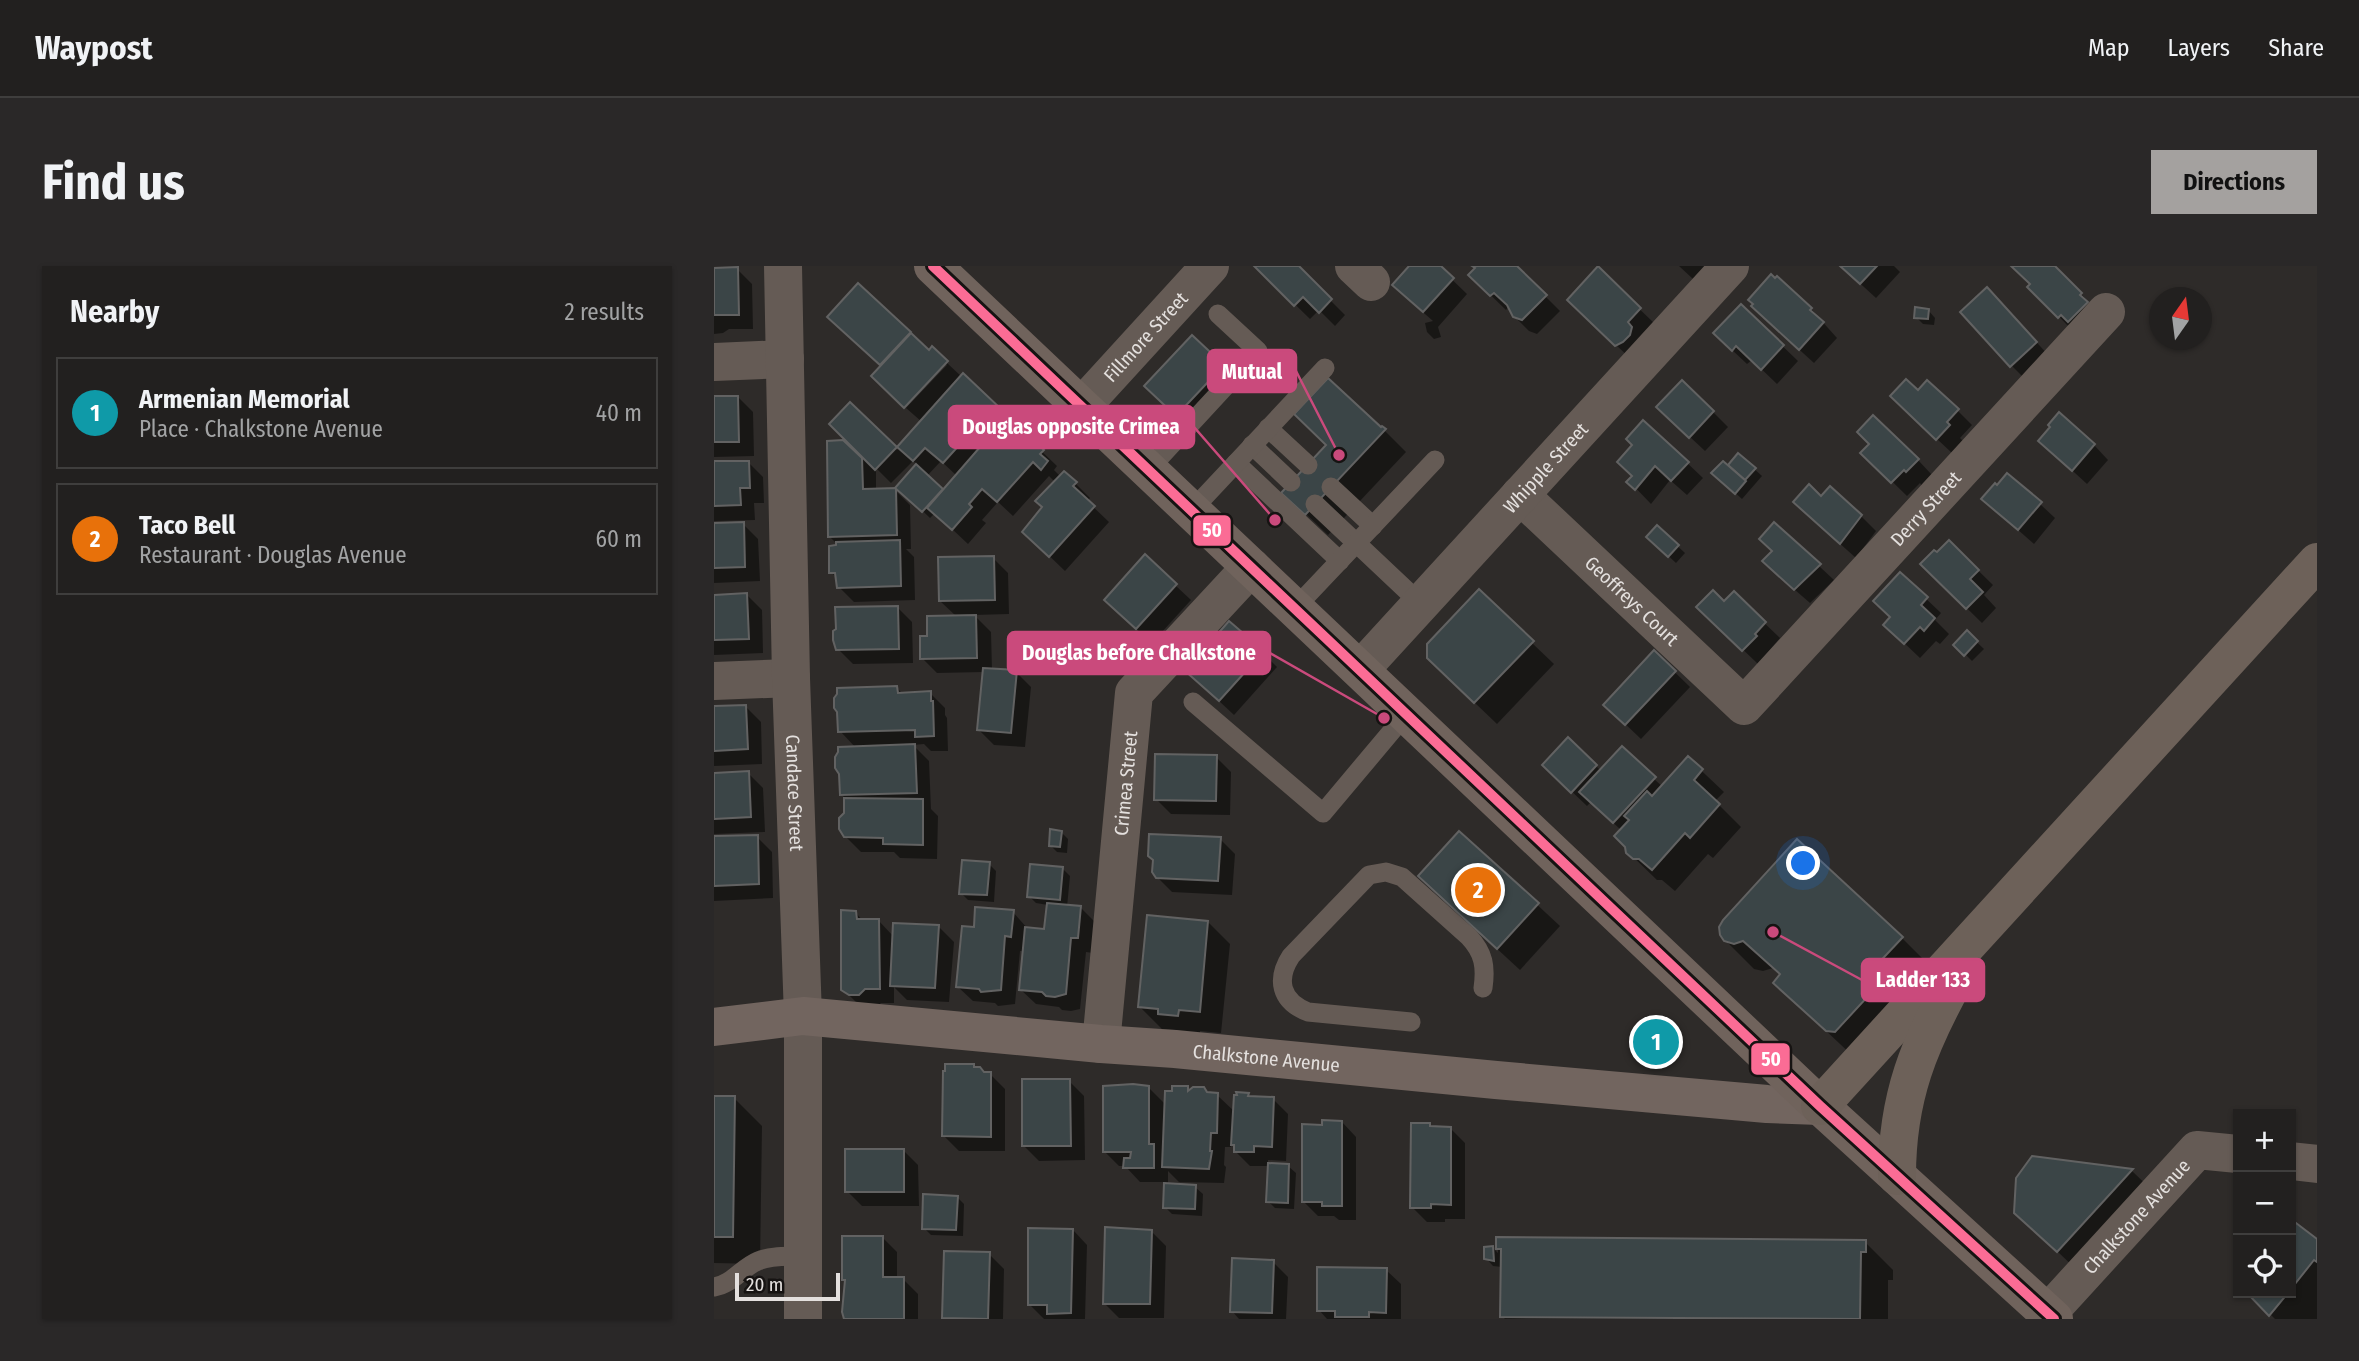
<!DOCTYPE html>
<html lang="en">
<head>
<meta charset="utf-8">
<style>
	:root { --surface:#22201f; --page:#2a2828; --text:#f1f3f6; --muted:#a2a3a4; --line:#3f3e3d; --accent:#a4a19f }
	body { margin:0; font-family:"Fira Sans Condensed",sans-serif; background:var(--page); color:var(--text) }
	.controls { position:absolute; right:21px; bottom:21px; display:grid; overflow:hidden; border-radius:0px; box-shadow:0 2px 5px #0004 }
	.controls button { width:63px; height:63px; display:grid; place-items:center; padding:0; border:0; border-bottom:2px solid var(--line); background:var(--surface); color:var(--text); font:35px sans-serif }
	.compass { position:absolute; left:1435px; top:21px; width:63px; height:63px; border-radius:50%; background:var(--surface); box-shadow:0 2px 5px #0004; rotate:14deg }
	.scale { position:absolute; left:21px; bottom:18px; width:105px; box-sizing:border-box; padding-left:7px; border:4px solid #e4e0de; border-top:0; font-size:19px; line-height:24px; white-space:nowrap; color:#e4e0de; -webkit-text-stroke:5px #161312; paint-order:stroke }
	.you { position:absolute; left:1090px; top:598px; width:24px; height:24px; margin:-18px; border:5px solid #fff; border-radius:50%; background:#1a73e8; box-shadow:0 0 0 10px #1a73e833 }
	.badge { display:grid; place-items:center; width:46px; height:46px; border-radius:50%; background:var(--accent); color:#fff; font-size:23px; font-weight:700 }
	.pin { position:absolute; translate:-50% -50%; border:4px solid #fff; box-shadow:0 2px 7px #0006 }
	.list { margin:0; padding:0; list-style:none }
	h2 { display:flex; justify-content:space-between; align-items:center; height:91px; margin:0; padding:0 28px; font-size:30px }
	h2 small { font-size:23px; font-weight:400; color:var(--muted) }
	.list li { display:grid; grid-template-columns:46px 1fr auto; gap:21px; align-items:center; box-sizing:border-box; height:112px; margin:0 14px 14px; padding:0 14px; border:2px solid var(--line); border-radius:0px }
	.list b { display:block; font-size:26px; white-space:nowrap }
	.list p { margin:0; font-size:23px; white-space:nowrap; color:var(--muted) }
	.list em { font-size:23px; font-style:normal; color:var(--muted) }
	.icon { flex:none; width:38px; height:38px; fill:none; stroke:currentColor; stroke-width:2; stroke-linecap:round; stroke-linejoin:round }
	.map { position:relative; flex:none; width:1603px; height:1053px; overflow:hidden; border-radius:0px }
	header { display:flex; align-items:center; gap:42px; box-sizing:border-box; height:98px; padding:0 35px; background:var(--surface); border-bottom:2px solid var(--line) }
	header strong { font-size:33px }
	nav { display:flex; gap:38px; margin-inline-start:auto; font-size:24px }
	.intro { display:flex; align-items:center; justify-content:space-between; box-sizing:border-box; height:168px; padding:0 42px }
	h1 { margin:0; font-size:49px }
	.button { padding:18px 32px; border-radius:0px; background:var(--accent); color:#111; font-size:24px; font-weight:700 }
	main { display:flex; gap:42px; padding:0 42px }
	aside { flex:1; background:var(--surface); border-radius:0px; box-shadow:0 2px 5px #0004 }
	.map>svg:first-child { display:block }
</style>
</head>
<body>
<header>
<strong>Waypost</strong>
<nav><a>Map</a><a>Layers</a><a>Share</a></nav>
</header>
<div class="intro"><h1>Find us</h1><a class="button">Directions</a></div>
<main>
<aside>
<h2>Nearby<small>2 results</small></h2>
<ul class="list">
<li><span class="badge" style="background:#0f9aa8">1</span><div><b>Armenian Memorial</b><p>Place · Chalkstone Avenue</p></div><em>40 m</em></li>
<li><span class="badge" style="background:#e8710a">2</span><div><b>Taco Bell</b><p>Restaurant · Douglas Avenue</p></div><em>60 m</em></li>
</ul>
</aside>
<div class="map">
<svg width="1603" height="1053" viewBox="0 0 1603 1053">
	<rect width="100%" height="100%" fill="#2e2b29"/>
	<g fill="#0007" fill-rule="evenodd">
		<path d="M582 0 631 49 621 60 605 44 596 53 543 1Z"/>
		<path d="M698 0H724L753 28 724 61 727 71 720 73 713 66 711 57 719 55 695 34Z"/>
		<path d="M761 0H801L846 45 823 68 815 65 800 50 795 40 792 44 756 9 763 2Z"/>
		<path d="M965 0H1002L979 13Z"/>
		<path d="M1127 0H1180L1186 6 1162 32Z"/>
		<path d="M1300 0H1339L1382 43 1360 66 1316 21 1318 18Z"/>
		<path d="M23 3 38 18 39 63H15L9 67 0 68V4Z"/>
		<path d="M884 3 941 58 917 93 870 49Z"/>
		<path d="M144 20 215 86 218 83 248 111 249 110 343 200 340 204 347 211 361 217 376 232 373 235 395 256 351 305 325 280 330 242 342 217 335 210 299 250 284 236 268 254 272 257 254 278 221 247 216 252 184 221 204 199 199 195 177 217 162 202V224H181L196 239 197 283H192L200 291 201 334 140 336 125 321 124 313 117 306 126 281 116 271 128 176 144 188 145 186 136 138 183 184 208 156 192 142 233 99 230 96 168 101 130 66ZM227 195 243 210 230 226 213 210Z"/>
		<path d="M1288 38 1336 91 1312 114 1297 99Z"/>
		<path d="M1027 40 1084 95 1063 118 1038 94 1033 98 1016 82Z"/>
		<path d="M1097 43 1123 72 1100 97 1054 55Z"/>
		<path d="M1214 44 1221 52 1220 59 1209 58 1202 51Z"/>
		<path d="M478 71 524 115 478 164 447 135Z"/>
		<path d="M1204 126 1243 144 1258 159 1246 172 1249 175 1238 187 1193 145Z"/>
		<path d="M24 131 39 146 40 190 0 191V132Z"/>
		<path d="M999 146 1014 161 991 185 959 155Z"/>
		<path d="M930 156 989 212 973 229 956 214 937 238 915 215 919 211 920 180Z"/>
		<path d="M668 162 692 186 614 269 570 227Z"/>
		<path d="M1326 175 1380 179 1394 194 1373 218Z"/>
		<path d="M1158 178 1204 194 1218 209 1208 220 1206 217 1193 230 1149 187Z"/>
		<path d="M1025 189 1048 210 1028 233 1007 214Z"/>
		<path d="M34 196 49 211 50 237H40L41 254 0 255V197Z"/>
		<path d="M1107 232 1147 250 1162 265 1142 292 1096 251Z"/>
		<path d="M1269 233 1326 238 1341 252 1320 278Z"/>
		<path d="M29 258 44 273 46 315 0 317V259Z"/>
		<path d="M1061 259 1120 314 1096 337 1065 310 1060 285Z"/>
		<path d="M943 261 971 287 962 297 934 271Z"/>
		<path d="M1235 276 1279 319 1270 329 1282 342 1268 357 1208 298 1223 289Z"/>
		<path d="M431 291 477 334 438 377 407 349Z"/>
		<path d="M279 292 294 307 295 348 260 349 277 366 278 404 302 406 317 421 311 481 280 479 265 464 270 406 223 407 208 392 215 371 243 351 226 335Z"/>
		<path d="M1186 308 1227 347 1221 354 1235 368 1226 378 1222 375 1206 392 1186 373 1178 352Z"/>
		<path d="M1020 328 1066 372 1044 398 999 355Z"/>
		<path d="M33 329 48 344 49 387 0 389V330Z"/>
		<path d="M183 341 198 356 199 397 139 398 124 383Z"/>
		<path d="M1253 367 1270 383 1258 395 1242 379Z"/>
		<path d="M818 377 840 398 783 458 737 414Z"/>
		<path d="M548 386 563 401 520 449 488 419Z"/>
		<path d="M940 386 976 421 927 473 906 453Z"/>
		<path d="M183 422 189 428 216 427 231 442V449L233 452 234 485H217L210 478 199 479 215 495 217 543 224 550 223 593 186 592 180 586H147L131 570 132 533 127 528V508L142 482 126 465Z"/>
		<path d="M32 441 47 456 48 498 0 500V442Z"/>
		<path d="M855 473 887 505 940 513 949 521 974 492 1010 526 1001 535 1027 561 999 592 994 588 961 625 948 614H943L914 586 907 564 877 536 873 540 830 499Z"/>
		<path d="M502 491 517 506 516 549 457 548 442 533Z"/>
		<path d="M34 507 49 522 51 566 0 568V509Z"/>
		<path d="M347 566 354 573 353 587 343 586 336 579Z"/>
		<path d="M746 567 846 660 806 704 728 632Z"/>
		<path d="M43 571 58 586 59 632 0 635V572Z"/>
		<path d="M506 573 521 588 518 629 458 626 443 611Z"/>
		<path d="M275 598 282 605 280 636 254 634 247 627Z"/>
		<path d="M349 603 356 610 353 641 367 642 382 657 379 687 372 686 366 743 357 745 348 744 345 741 322 738 307 724 311 685H306L301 738 284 740 281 737 259 735 244 721 262 663 299 646 314 663 332 665 334 639 322 637 315 630Z"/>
		<path d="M142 647 149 655 164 654 180 671 225 661 240 676 235 736 193 734 180 721V737H167L160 743 144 738 129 723Z"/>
		<path d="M494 656 516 678 507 767 486 765V771L463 764 448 763 426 741Z"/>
		<path d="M1188 672 1216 700 1142 793 1061 717 1067 710 1059 702 1049 705 1040 703 1011 674Z"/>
		<path d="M260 799 271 808H276L291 823V885H245L230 870 233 806Z"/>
		<path d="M355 815 370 830 371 894 325 895 310 880Z"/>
		<path d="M434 821 452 839 473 822 476 825 503 829 521 846 534 829 537 832 559 833 574 848 572 895 554 894V899L574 900 582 907 580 943 561 942 554 935 556 900H536L521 885 522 880 517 876V881H511L510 899 512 901 510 917 465 916 454 905V919L481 921 489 928 488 950 458 948 451 941 452 916H426L411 900H405L390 885Z"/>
		<path d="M0 832H20L48 860 46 998 0 997Z"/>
		<path d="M628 856 642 871V954H625L620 950H604L589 935 610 860Z"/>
		<path d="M715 858 719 862H736L751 877V953H731V956H713L698 941Z"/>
		<path d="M189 884 204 899 205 940H148L133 925Z"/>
		<path d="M1318 892 1418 905 1440 926 1366 1007 1321 964Z"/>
		<path d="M243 931 250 938 249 970 217 969 210 962Z"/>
		<path d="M1582 959 1603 975V1053H1561L1535 1027H1577V965Z"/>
		<path d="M359 964 373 979 371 1053H330L316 1039Z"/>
		<path d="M437 965 452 980 450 1052H405L390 1037Z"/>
		<path d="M168 971 183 986V1013H189L204 1028V1053H132L133 1016 130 1013Z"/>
		<path d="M784 973 1151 976 1179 1004V1014H1174V1053H791L788 1050V1001L779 1000 772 992 779 982 784 987Z"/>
		<path d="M275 988 290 1003 289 1053H232L230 1052Z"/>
		<path d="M559 996 574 1011 572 1053H525L518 1045Z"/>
		<path d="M672 1004 687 1018V1053H613L605 1044Z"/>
	</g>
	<g fill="#3b4547" stroke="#626262" stroke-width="2">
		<path d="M540 0H585L618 33 605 47 589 31 580 40Z"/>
		<path d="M695 0H727L740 12 709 46 678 19Z"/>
		<path d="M758 0H803L833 29 808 54 799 51 793 39 780 27 776 30 754 9 761 2Z"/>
		<path d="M884 0 927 42 914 56 918 61 916 69 909 76 901 80 853 34Z"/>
		<path d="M1126 0H1163L1146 18Z"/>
		<path d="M1297 0H1341L1368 27 1366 29 1374 36 1354 56 1347 49 1344 52 1313 21 1316 18Z"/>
		<path d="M24 1 25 49H0V2Z"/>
		<path d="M1057 8 1061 12 1063 10 1098 42 1096 44 1110 56 1085 84 1037 40 1039 38 1034 34Z"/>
		<path d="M144 17 197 66 166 99 113 51Z"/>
		<path d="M1273 21 1323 76 1296 101 1246 46Z"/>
		<path d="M1027 38 1070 79 1047 104 1022 80 1018 85 999 67Z"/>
		<path d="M1201 41 1215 43 1214 53 1200 52Z"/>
		<path d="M197 67 215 84 218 80 234 95 190 142 157 110Z"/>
		<path d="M478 69 510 99 462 150 430 120Z"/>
		<path d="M249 107 286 142 271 160 266 156 229 197 211 182 199 195 183 181Z"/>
		<path d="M614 112 667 161 668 160 672 163 591 249 567 227 612 179 580 148Z"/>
		<path d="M1192 113 1204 124 1213 114 1245 143 1233 156 1236 159 1222 174 1176 130Z"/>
		<path d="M968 114 1000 145 975 172 942 141Z"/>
		<path d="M0 130H24L25 176H0Z"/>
		<path d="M136 136 183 181 161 204 115 158Z"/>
		<path d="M1345 146 1381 178 1358 205 1324 175 1336 161 1334 159Z"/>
		<path d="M1159 149 1205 193 1192 206 1190 204 1177 217 1146 187 1155 178 1143 166Z"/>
		<path d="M293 150 330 184 326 188 334 195 327 204 319 196 283 236 268 223 255 238 258 241 238 264 213 242Z"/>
		<path d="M929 154 975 196 957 215 941 200 921 224 912 216 918 210 903 196 918 179 912 173Z"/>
		<path d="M129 174 148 192 149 223 182 222 183 269 114 271 113 175Z"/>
		<path d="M1024 187 1042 202 1031 214 1014 199Z"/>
		<path d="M0 195H35L36 222H26L27 239 0 240Z"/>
		<path d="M1009 195 1032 215 1021 228 997 207Z"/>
		<path d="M202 198 229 223 208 246 181 222Z"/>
		<path d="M350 205 363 216 359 220 381 240 335 291 308 266 328 241 321 235Z"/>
		<path d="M1293 207 1328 236 1304 264 1267 233 1281 217 1283 219Z"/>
		<path d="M1095 218 1107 230 1116 220 1148 249 1126 278 1079 236Z"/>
		<path d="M30 256 31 301 0 302V257Z"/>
		<path d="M1060 256 1107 298 1080 324 1048 295 1058 285 1045 273Z"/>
		<path d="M943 259 965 279 954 291 932 271Z"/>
		<path d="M186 274 187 320 123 322 121 307H115V280L122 279V276Z"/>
		<path d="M1235 274 1265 304 1256 313 1269 326 1252 343 1206 298 1220 284 1223 286Z"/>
		<path d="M431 288 463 318 422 363 390 334Z"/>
		<path d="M280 290 281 334 225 335 224 291Z"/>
		<path d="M1186 306 1214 331 1207 339 1221 352 1210 365 1206 361 1190 378 1169 359 1176 351 1159 335Z"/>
		<path d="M765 323 820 375 760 437 713 392V378Z"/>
		<path d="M999 324 1010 335 1020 325 1052 356 1041 368 1043 370 1028 385 982 341Z"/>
		<path d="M33 327 35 373 0 374V329Z"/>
		<path d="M184 340 185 383 122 384 119 374V365L122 363 121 341Z"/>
		<path d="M262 349 263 392 206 393V370H213V350Z"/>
		<path d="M515 355 550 385 505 435 471 405Z"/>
		<path d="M1253 364 1264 375 1250 390 1239 379Z"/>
		<path d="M940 384 962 405 911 459 889 439Z"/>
		<path d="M269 402 303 404 297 467 263 464Z"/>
		<path d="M183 420 184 427 217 425V435H219L220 470 201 471V464L124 466 123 446 120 442V432L123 428V422Z"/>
		<path d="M32 439 34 483 0 485V440Z"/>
		<path d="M854 471 883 499 857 527 828 499Z"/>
		<path d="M201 478 203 527 126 529 125 508 121 502V491L124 486V481Z"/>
		<path d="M908 480 942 511 899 557 865 526Z"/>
		<path d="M441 488 503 489 502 535 440 534Z"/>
		<path d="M974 490 989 503 980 514 1006 538 976 572 971 567 938 604 925 593H919L912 587 911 581 900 570 915 554 910 550 933 525 938 530Z"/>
		<path d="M35 505 37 551 0 553V507Z"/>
		<path d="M130 532 209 533V579L169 578V572L130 571 125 563V552L130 547Z"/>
		<path d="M336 563 348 565 346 581 335 580Z"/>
		<path d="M745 565 825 637 783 683 704 610Z"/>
		<path d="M435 568 507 571 504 615 442 612 438 606 439 594 434 590Z"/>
		<path d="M44 569 45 618 0 620V570Z"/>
		<path d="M1083 573 1189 671 1157 705 1168 715 1121 766 1112 765 1059 717 1066 708 1029 675 1020 678 1010 675 1006 669 1005 661 1009 654Z"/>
		<path d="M248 594 276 596 273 629 245 628Z"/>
		<path d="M316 598 349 601 346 634 313 631Z"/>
		<path d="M333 637 367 640 364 672H357L352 728 341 731 332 730 328 726 305 724 311 661 330 663Z"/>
		<path d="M261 641 300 644 297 671 291 670 287 724 267 726 265 723 242 721 248 660 260 661Z"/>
		<path d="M127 644 142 645 143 653H165L166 723H151L145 729H135L127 724Z"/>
		<path d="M433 649 494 655 486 746 465 744 464 750 444 748V743L424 741Z"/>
		<path d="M179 657 225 659 221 722 176 720Z"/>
		<path d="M231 798H260V801H266L270 806H277V871L228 870 229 805H231Z"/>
		<path d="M308 813H356L357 880H308Z"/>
		<path d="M419 818 435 820V878H440V902H409L410 892H416L417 886H389V820Z"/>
		<path d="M458 820H474V825L479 821H490L493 826 504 827 503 867H497L496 885H498L495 903 448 901 451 825H458Z"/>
		<path d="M522 826 535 827 534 830 560 831 558 881 540 880V886H520V879H517L520 829H523Z"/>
		<path d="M0 830H21L19 971H0Z"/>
		<path d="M608 854 628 855V940H608V936H588V858L608 859Z"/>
		<path d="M697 857H716V860L737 861V939L717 938V942H696Z"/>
		<rect x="131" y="883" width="59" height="43"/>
		<path d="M1318 890 1419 903 1343 986 1300 947 1302 912Z"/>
		<path d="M554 897 575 898 574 937 552 936Z"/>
		<path d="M450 917 482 919 481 943 449 942Z"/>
		<path d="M209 928 244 930 242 964 208 963Z"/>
		<path d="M1582 957 1603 973V996L1600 994 1577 1023V963Z"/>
		<path d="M391 961 438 964 436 1038H389Z"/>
		<path d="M314 962 359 963 357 1047 333 1048V1039H314Z"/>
		<path d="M128 970H169V1011H190V1053H130L128 1046 131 1014H128Z"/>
		<path d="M782 971 1152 974V986H1147L1146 1053 786 1051 787 983H782Z"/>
		<path d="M779 980 780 995 770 993V981Z"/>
		<path d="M230 985 276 986 274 1053 228 1052Z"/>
		<path d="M518 992 560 994 558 1047 516 1046Z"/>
		<path d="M603 1001 673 1002 672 1047 655 1046V1051H621V1045H603Z"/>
		<path d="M1533 1027H1574L1555 1050Z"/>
	</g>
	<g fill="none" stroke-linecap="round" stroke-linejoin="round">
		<g stroke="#655b55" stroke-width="19">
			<path d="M554 162 594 199"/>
			<path d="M538 179 577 216"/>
			<path d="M522 197 626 295"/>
			<path d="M435 203 544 85 504 48"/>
			<path d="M617 221 659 260"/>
			<path d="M601 238 707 338"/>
			<path d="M478 244 611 102"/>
			<path d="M581 342 721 194"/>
			<path d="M479 436 609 547 693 447"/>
			<path d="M697 756 594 746C566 735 562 713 577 690L655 609 672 606 688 611 755 671C770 687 772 701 769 722"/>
			<path d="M0 1021C19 1018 27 1002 44 995 58 989 75 991 90 990"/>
		</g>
		<g stroke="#655b55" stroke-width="38">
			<path d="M640 0 657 16"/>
			<path d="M0 96 71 93"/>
			<path id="s1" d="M368 140 496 0"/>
			<path id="s2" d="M806 229 1030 440 1392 46"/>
			<path d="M0 415 77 412"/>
			<path id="s3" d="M387 778 420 427 537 301"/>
			<path d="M1577 895 1603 898"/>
			<path id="s4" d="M1334 1047 1483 884 1524 888"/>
		</g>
		<g stroke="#655b55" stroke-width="38">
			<path id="s5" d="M69 0 77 412 89 750V1053"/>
			<path id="s6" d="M647 403 1016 0"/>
		</g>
		<path stroke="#72655f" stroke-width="38" id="s7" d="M0 761 89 750 387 778 461 783 782 814 1053 838 1106 840"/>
		<path stroke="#70635c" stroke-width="38" d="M219 0 1106 840 1340 1053"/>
		<g stroke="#6d6159" stroke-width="38">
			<path d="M1106 840 1603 296"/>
			<path d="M1183 910C1183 831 1205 778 1243 710"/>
		</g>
		<defs>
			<path id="bus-1" d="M219 0 1106 840 1340 1053"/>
		</defs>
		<use href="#bus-1" stroke="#161312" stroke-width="16"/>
		<use href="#bus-1" stroke="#fb6c95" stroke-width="10"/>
	</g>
	<g text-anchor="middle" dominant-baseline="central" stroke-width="5" stroke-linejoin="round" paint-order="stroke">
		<g font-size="19" fill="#e4e0de" stroke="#161312">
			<text stroke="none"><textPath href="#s1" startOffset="94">Fillmore Street</textPath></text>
			<text stroke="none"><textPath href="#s6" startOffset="273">Whipple Street</textPath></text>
			<text stroke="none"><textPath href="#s2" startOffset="576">Derry Street</textPath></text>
			<text stroke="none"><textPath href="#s2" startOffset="154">Geoffreys Court</textPath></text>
			<text stroke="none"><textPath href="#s3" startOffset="262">Crimea Street</textPath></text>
			<text stroke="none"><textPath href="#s5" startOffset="527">Candace Street</textPath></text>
			<text stroke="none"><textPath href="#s7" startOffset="555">Chalkstone Avenue</textPath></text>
			<text stroke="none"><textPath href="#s4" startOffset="131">Chalkstone Avenue</textPath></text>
		</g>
	</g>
	<path fill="none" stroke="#ca4a7c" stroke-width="2.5" d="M625 189L582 105M561 254L480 161M670 452L556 387M1059 666L1148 714"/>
	<g fill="#ca4a7c" stroke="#161312" stroke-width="2.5">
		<circle cx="625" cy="189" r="7"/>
		<circle cx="561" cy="254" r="7"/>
		<circle cx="670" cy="452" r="7"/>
		<circle cx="1059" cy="666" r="7"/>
	</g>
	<g fill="#ca4a7c" stroke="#ca4a7c" stroke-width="2.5">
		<rect x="494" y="84" width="88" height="42" rx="7"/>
		<rect x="235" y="140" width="245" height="42" rx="7"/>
		<rect x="294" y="366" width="262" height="42" rx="7"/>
		<rect x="1148" y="693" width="122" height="42" rx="7"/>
	</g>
	<g font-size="21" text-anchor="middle" font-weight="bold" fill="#fff">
		<text x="538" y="113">Mutual</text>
		<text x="357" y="168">Douglas opposite Crimea</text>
		<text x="425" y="394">Douglas before Chalkstone</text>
		<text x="1209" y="721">Ladder 133</text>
	</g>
	<g stroke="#161312" stroke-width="2.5">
		<rect x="478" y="248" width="40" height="33" rx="7" fill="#fb6c95"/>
		<rect x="1036" y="776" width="41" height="34" rx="7" fill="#fb6c95"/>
	</g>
	<g font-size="19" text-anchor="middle" font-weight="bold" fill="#fff">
		<text x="498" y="271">50</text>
		<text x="1057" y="800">50</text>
	</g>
</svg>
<div class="controls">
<button>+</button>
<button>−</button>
<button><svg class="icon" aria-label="locate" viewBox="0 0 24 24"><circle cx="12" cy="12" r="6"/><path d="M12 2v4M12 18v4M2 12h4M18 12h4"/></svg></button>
</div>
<svg class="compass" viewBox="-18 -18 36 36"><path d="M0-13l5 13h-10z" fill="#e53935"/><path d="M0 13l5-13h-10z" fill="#a2a3a4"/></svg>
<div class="scale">20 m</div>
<div class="you"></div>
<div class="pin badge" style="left:942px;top:776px;background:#0f9aa8">1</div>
<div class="pin badge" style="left:764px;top:624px;background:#e8710a">2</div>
</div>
</main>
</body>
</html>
